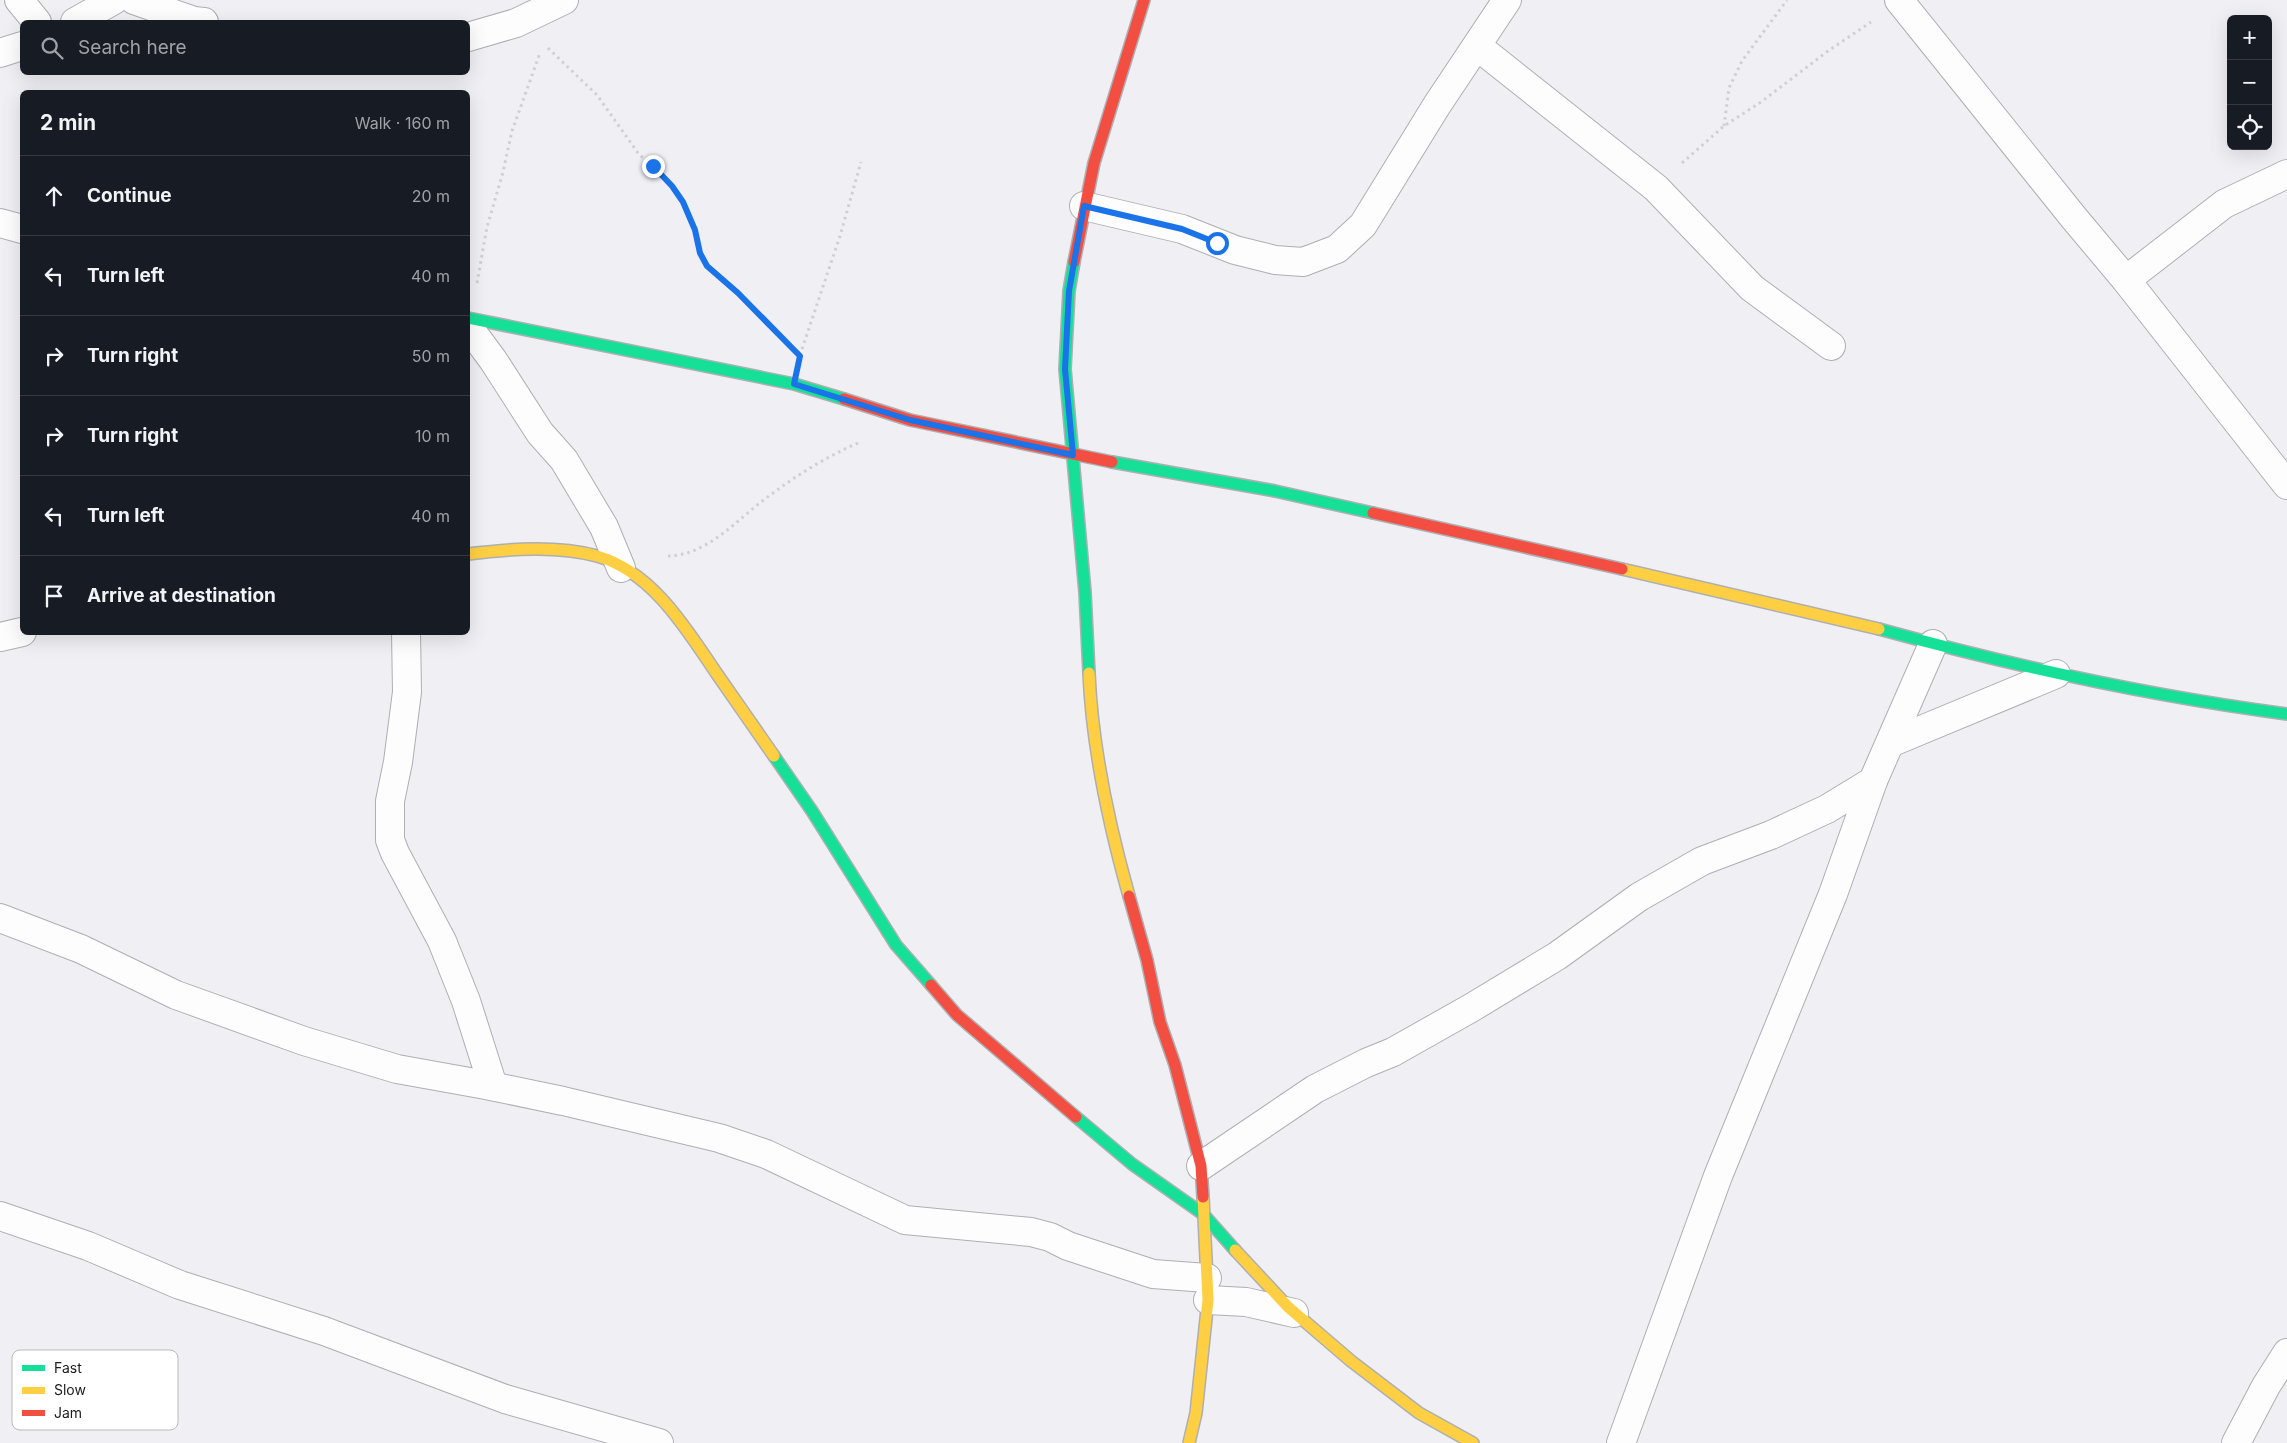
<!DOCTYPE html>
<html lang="en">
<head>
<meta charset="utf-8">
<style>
	:root { --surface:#171b24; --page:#242831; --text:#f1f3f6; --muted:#9ea1a6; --line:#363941 }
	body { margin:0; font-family:Inter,sans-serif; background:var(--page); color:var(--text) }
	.controls { position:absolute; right:15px; top:15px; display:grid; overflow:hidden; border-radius:8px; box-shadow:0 5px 20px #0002 }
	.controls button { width:45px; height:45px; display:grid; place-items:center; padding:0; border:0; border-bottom:1px solid var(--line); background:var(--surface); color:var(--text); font:25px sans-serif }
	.stop { position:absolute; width:15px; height:15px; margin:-11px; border:4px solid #1a73e8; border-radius:50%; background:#fff }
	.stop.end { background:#1a73e8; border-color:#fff; box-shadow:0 1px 5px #0008 }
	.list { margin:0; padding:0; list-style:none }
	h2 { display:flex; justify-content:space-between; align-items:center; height:65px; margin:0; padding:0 20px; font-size:21px }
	h2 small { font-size:16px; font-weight:400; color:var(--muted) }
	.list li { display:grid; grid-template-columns:32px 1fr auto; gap:15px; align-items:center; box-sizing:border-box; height:80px; padding:0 20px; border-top:1px solid var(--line) }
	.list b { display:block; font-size:19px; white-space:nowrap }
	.list em { font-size:16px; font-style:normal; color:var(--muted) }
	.icon { flex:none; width:28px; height:28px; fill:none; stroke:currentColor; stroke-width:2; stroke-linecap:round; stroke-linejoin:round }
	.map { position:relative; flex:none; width:2287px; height:1443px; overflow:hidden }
	.search { position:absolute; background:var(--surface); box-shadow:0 5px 20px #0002; left:20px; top:20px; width:450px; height:55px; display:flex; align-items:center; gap:12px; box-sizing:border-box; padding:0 18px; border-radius:8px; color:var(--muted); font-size:19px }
	.panel { position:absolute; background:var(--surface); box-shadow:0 5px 20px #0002; left:20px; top:90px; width:450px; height:545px; border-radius:8px }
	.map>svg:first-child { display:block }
</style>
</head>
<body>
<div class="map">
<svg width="2287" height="1443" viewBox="0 0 2287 1443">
	<rect width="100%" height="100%" fill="#efeff4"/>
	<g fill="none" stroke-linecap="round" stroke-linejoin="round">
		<defs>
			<g id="street">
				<path d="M19 0 37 22"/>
				<path d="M134 0 194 21 204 22"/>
				<path d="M1899 0 2074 218 2126 280 2287 485"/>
				<path d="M75 22 114 0"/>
				<path d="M468 37 516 23 564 0"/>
				<path d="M1477 46 1656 188 1752 288 1831 346"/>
				<path d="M0 53 22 46"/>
				<path d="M1084 206 1182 229 1235 250 1275 260 1303 262 1337 249 1363 225 1437 105 1507 0"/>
				<path d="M0 223 22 229"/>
				<path d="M2126 280 2224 204 2287 174"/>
				<path d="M468 329 473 333 493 360 540 433 564 460 604 527 621 568"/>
				<path d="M406 632 407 692 398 762 390 801V840L395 853 442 941 466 1001 493 1086"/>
				<path d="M0 637 22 632"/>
				<path d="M1890 743 2056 674"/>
				<path d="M0 918 81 949 176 995 304 1041 397 1069 486 1085 563 1101 719 1138 766 1154 905 1220 1031 1232 1050 1237 1068 1246 1153 1274 1207 1278"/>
				<path d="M1201 1166 1315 1089 1366 1063 1393 1052 1471 1008 1557 956 1639 897 1702 861 1771 835 1827 809 1873 781"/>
				<path d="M0 1216 88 1246 180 1285 324 1331 505 1399 659 1443"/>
				<path d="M1208 1300 1246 1302 1294 1313"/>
				<path d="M1621 1443 1718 1176 1833 894 1873 781 1933 644"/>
				<path d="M2236 1443 2266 1386 2287 1353"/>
			</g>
			<g id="fast">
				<path d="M1074 262 1069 291 1065 369 1085 592 1089 673"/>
				<path d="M468 318 794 384 844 399"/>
				<path d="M1112 462 1275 491 1373 513"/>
				<path d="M1879 629C2013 666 2149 696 2287 714"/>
				<path d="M774 756 812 811 896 945 931 985"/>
				<path d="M1076 1117 1132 1164 1203 1214 1235 1250"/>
			</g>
			<g id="slow">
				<path d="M468 554C510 549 556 545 597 556 653 572 687 630 717 674 736 701 755 729 774 756"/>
				<path d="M1622 569 1879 629"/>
				<path d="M1089 673C1092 746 1109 825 1129 896"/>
				<path d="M1235 1250 1288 1307 1351 1361 1419 1413 1473 1443"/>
				<path d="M1189 1443 1196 1413 1208 1300 1203 1197"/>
			</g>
			<g id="jam">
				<path d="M1074 262 1094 163 1144 0"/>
				<path d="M844 399 910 420 1112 462"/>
				<path d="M1373 513 1622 569"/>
				<path d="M1129 896 1147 960 1160 1022 1175 1065 1201 1166 1203 1197"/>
				<path d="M931 985 957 1015 1076 1117"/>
			</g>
		</defs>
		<use href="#street" stroke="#aeafb2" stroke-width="30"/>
		<use href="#fast" stroke="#aeafb2" stroke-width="14"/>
		<use href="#slow" stroke="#aeafb2" stroke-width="14"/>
		<use href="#jam" stroke="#aeafb2" stroke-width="14"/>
		<g stroke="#d0d0d1" stroke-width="3" stroke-dasharray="2.5 4" stroke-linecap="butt">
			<path d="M548 48 597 95 638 153 672 186 691 218 699 242 700 253 707 266 738 293 789 345"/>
			<path d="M1724 126 1729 88 1742 61 1787 0"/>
			<path d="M1682 163 1724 126 1761 102 1828 51 1871 22"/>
			<path d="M477 283 487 227 503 172 512 131 540 53"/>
			<path d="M802 349 840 236 861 162"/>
			<path d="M668 556C709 555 738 518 769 496 797 475 826 457 858 443"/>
		</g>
		<use href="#street" stroke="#fdfdfd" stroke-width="28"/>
		<use href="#fast" stroke="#16e098" stroke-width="11"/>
		<use href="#slow" stroke="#ffcf43" stroke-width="11"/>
		<use href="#jam" stroke="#f24e42" stroke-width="11"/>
	</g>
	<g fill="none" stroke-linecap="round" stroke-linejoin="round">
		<path stroke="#1a73e8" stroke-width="6" d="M653 166 672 186 683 202 695 230 700 253 707 266 738 293 800 356 794 384 910 420 1073 455 1065 369 1069 291 1084 206 1182 229 1217 243"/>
	</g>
	<rect x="12" y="1350" width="166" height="80" rx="8" fill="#fff" stroke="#bbbbbc" stroke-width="1"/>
	<rect x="22" y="1365" width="23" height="6" fill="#16e098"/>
	<rect x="22" y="1387" width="23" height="7" fill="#ffcf43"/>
	<rect x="22" y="1410" width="23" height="6" fill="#f24e42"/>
	<g font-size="14" fill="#1b1b1e">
		<text x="54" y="1373">Fast</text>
		<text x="54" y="1395">Slow</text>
		<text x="54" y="1418">Jam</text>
	</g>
</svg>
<div class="controls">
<button>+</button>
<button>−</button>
<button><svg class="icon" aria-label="locate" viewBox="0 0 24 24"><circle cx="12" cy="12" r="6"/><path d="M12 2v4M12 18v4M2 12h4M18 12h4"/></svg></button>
</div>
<div class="stop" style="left:1217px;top:243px"></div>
<div class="stop end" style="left:653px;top:166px"></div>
<div class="search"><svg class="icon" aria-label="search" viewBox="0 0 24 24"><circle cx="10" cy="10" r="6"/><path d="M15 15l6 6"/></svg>Search here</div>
<section class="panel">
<h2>2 min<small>Walk · 160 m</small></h2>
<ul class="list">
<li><svg class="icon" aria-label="ahead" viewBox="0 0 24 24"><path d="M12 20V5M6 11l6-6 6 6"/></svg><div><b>Continue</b></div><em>20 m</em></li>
<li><svg class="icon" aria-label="left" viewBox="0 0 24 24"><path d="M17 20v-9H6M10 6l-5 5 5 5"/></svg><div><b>Turn left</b></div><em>40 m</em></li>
<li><svg class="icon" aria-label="right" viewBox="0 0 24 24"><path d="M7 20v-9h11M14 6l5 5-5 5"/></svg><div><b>Turn right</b></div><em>50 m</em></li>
<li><svg class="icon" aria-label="right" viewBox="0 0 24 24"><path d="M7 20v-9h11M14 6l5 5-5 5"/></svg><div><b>Turn right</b></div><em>10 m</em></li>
<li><svg class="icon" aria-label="left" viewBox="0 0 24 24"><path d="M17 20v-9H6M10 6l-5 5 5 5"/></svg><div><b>Turn left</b></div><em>40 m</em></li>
<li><svg class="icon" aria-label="arrive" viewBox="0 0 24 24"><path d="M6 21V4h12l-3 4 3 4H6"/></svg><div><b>Arrive at destination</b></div></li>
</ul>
</section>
</div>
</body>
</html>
